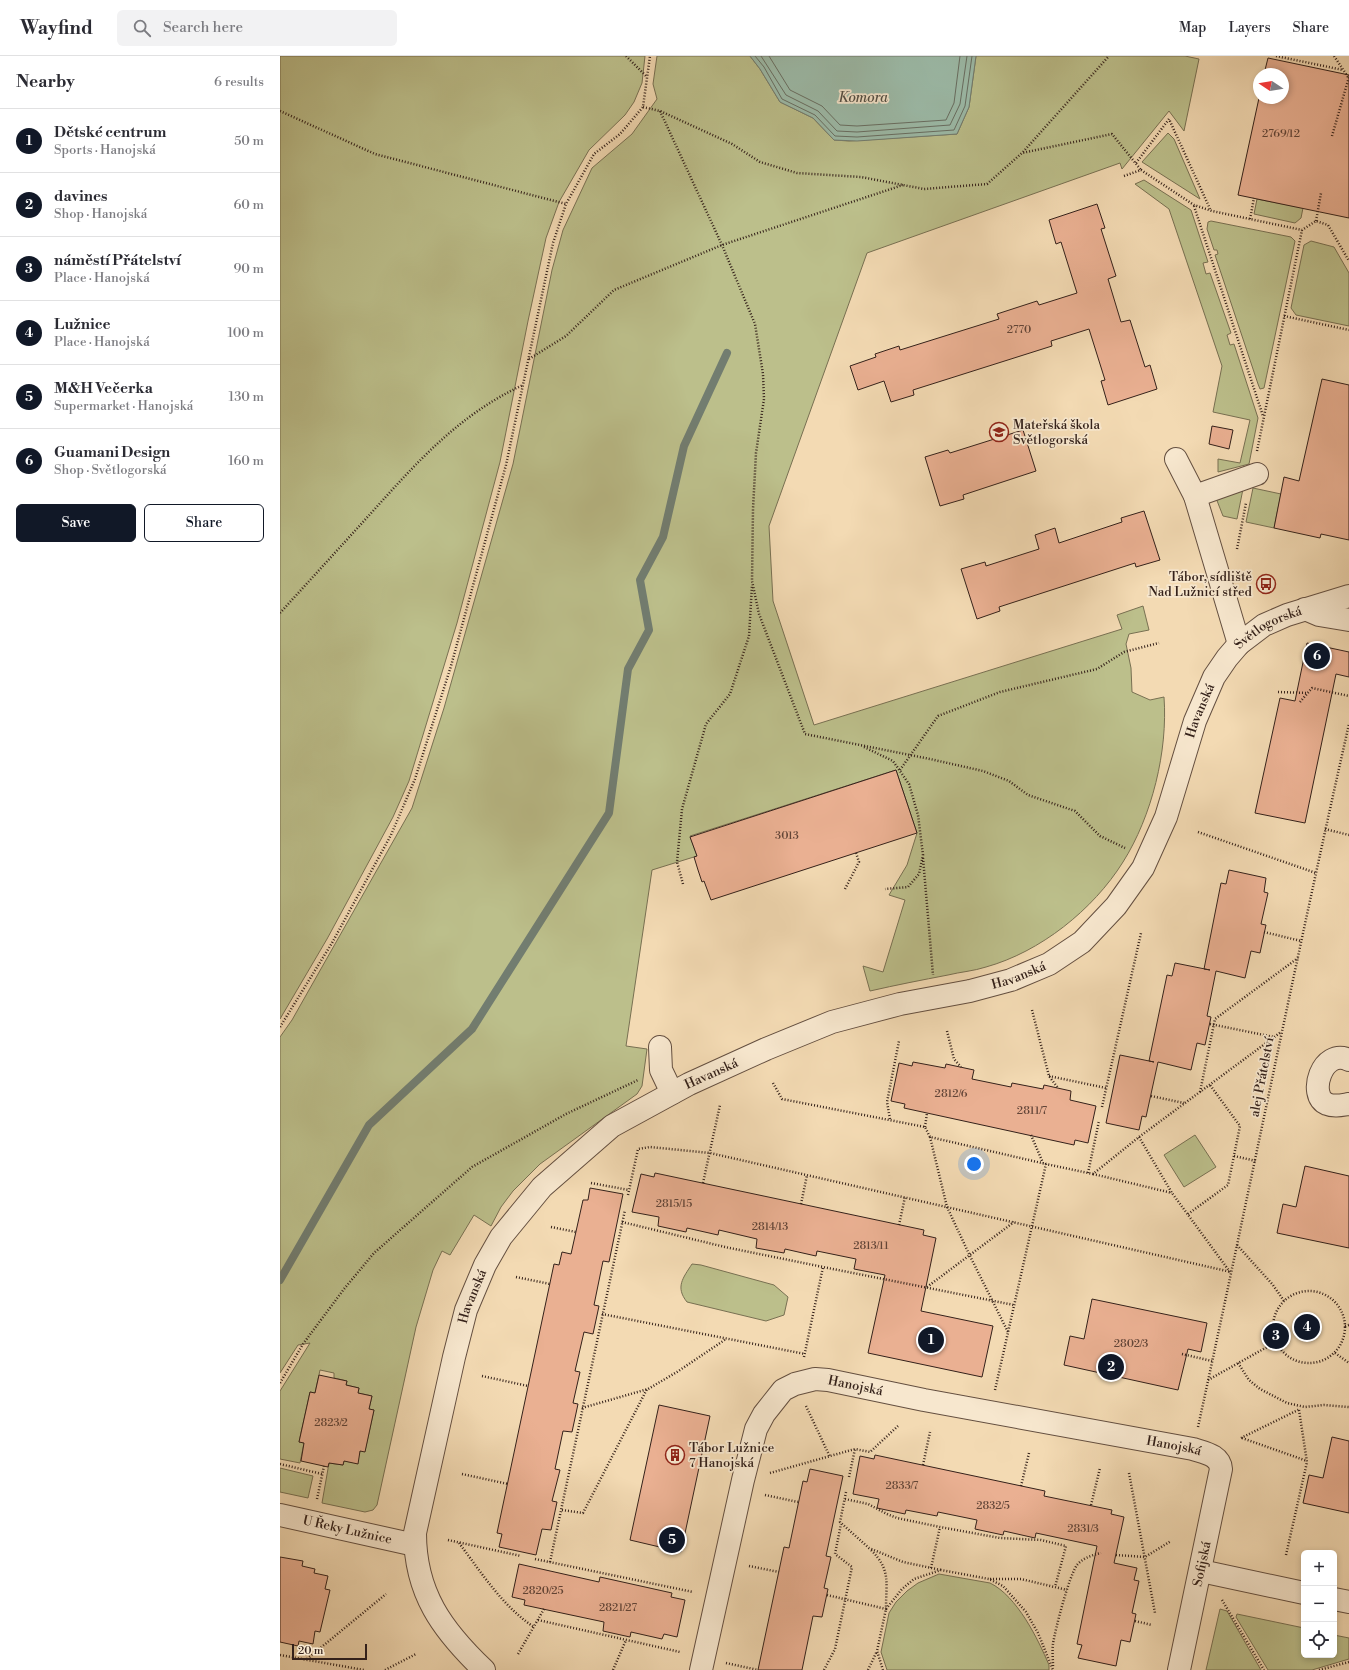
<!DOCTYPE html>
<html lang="en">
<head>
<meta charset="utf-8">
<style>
	:root { --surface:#fff; --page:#f2f2f3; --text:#2b2b33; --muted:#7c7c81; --line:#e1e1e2; --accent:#111827 }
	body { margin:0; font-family:"Libre Bodoni",serif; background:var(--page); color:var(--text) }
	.controls { position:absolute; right:12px; bottom:12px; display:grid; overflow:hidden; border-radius:6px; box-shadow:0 2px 6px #0003 }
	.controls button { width:36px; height:36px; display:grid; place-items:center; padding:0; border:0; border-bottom:1px solid var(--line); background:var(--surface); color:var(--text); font:20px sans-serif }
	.compass { position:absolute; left:973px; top:12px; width:36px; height:36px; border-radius:50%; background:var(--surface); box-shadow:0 2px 6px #0003; rotate:282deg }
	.scale { position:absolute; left:12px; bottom:10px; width:75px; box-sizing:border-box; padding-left:4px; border:2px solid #34211a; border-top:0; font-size:11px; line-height:14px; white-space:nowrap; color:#34211a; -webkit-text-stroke:3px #f7e7ce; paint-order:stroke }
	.you { position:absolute; left:694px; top:1108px; width:14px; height:14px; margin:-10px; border:3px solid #fff; border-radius:50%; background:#1a73e8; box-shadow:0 0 0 6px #1a73e833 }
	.badge { display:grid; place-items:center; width:26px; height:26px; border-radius:50%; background:var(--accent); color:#fff; font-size:13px; font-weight:700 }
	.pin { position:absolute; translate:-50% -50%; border:2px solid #fff; box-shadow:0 1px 4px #0006 }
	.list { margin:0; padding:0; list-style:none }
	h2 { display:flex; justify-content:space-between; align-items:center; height:52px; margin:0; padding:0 16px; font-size:17px }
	h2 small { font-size:13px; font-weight:400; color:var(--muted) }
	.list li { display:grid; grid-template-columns:26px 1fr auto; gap:12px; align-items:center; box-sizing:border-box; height:64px; padding:0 16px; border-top:1px solid var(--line) }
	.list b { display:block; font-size:15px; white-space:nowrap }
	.list p { margin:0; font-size:13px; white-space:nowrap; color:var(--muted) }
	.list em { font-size:13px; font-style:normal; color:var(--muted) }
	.actions { display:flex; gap:8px; padding:12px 16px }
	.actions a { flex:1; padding:9px 0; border:1px solid var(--accent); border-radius:6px; text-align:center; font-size:14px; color:var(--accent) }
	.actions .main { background:var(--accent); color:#fff }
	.icon { flex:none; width:22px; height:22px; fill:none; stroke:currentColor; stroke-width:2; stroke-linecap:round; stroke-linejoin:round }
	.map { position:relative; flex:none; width:1069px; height:1614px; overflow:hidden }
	header { display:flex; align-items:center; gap:24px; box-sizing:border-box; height:56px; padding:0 20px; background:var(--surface); border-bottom:1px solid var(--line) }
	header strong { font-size:19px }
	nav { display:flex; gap:22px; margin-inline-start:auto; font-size:14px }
	.search { width:280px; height:36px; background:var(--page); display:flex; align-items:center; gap:10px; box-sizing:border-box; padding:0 14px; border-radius:6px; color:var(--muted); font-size:15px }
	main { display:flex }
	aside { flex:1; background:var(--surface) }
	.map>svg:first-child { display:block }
</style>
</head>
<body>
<header>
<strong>Wayfind</strong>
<div class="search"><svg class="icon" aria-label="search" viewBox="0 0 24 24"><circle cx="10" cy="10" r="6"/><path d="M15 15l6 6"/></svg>Search here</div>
<nav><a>Map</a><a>Layers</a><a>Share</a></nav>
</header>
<main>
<aside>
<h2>Nearby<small>6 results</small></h2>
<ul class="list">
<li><span class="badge">1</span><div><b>Dětské centrum</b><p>Sports · Hanojská</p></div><em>50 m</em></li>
<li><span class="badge">2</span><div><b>davines</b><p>Shop · Hanojská</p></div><em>60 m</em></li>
<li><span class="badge">3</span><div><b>náměstí Přátelství</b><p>Place · Hanojská</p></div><em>90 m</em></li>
<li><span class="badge">4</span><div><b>Lužnice</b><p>Place · Hanojská</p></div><em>100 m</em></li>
<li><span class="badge">5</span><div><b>M&amp;H Večerka</b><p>Supermarket · Hanojská</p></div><em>130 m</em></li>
<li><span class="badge">6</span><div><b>Guamani Design</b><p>Shop · Světlogorská</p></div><em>160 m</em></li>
</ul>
<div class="actions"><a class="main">Save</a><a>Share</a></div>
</aside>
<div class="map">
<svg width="1069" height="1614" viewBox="0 0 1069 1614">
	<rect width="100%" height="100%" fill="#f3dab3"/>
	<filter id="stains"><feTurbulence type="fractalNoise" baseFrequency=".005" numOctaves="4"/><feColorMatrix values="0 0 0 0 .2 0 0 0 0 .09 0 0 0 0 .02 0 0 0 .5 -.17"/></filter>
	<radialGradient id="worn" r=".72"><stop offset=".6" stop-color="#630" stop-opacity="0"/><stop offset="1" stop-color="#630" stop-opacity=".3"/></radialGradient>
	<g fill="#bcbf8b" stroke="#787052">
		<path d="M0 0H365L362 27 354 46 345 59 309 94 279 146 266 182 248 265 220 406 177 567 129 725 113 761 47 883 0 963Z"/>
		<path d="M377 0H470L480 13 500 46 533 62 554 84 569 85 677 78 689 51 696 0H905L919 3 904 75 889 55 842 113 840 107 587 197 489 470 493 545 534 669 842 573 837 559 863 550 869 574 849 578 846 588 851 612 852 636 870 644 884 641C888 695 872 760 843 806 813 854 760 896 706 911 694 915 680 916 668 919 642 924 616 929 590 935L583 910 603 916 625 844 609 839 627 809 637 777 616 714 410 780 417 800 372 814 346 990 367 993 362 1030 357 1038 260 1108 233 1135 221 1151 211 1170 194 1159 170 1199 162 1195 153 1214 136 1271 97 1449 93 1454 85 1456 42 1447 49 1407 63 1409 64 1405 77 1407 80 1395H85L94 1354 89 1353 92 1340 78 1337 79 1332 66 1329 67 1325 54 1322V1317L40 1314 35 1337 30 1336 19 1386 24 1387 20 1407 0 1403V1335L30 1287 18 1289 0 1317V981L12 964 132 752 164 652 233 408 272 214 283 174 312 112 352 78 377 43 373 28Z"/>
		<path d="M888 77 894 83 920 143 862 106Z"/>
		<path d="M864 124 911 154 928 206 923 207 926 218 930 217 951 277 947 279 950 289 954 288 978 362 969 408 938 416V403L960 407 970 364 933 356 942 310 889 153 855 128Z"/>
		<path d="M977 143 1023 152 1021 162 1015 167 974 158Z"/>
		<path d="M931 165 1011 181 1015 185 984 332 980 333 978 328 935 199 938 198 937 194H934L927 173 928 166Z"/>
		<path d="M1031 185 1054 191 1069 217V270L1016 259 1011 252 1024 189Z"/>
		<path d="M973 432 1001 438 994 472 966 466Z"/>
		<path d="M963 433 957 463 943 460 936 442Z"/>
		<path d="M915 1079 936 1111 904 1131 884 1099Z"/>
		<path d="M412 1208 421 1209 494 1229 508 1241 504 1259 486 1265 407 1246C395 1231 403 1222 412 1208Z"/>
		<path d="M0 1412 33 1420 28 1442 0 1436Z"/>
		<path d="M659 1518 710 1527C737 1540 758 1583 769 1609V1614H607L601 1596 609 1557 616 1546 627 1535 638 1527Z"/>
		<path d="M940 1553 947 1555 981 1614H926Z"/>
		<path d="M957 1558 1024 1572V1599H1054V1579L1069 1582V1603L1032 1614H988L956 1561Z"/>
	</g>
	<path fill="#9cbba9" stroke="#727d70" d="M470 0H696L689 51 677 78 577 85 554 84 533 62 500 46 480 13Z"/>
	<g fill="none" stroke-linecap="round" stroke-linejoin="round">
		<g stroke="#686e62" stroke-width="1">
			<path d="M475 0 484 11 502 43 535 59 555 80 577 81 674 74 685 50 692 0"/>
			<path d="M481 0 506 39 538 55 557 75 577 76 670 69 680 48 687 0"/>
			<path d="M489 0 510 34 542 50 560 69 577 70 666 64 674 47 680 0"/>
		</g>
		<path stroke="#727d70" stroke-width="8" d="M0 1224 89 1069 192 973 329 757 348 613 369 574 360 524 383 481 404 390 447 297"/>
	</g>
	<g fill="#eab092" stroke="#34211a">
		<path d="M988 2 1069 19V162L958 139 979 42H1003V18H984Z"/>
		<path d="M817 148 825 172 821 173 836 220 828 223 841 266 850 264 865 311 870 309 877 333 828 349 821 325 825 324 809 273 771 285 772 290 633 334 634 339 611 346 604 325 578 334 570 310 596 301 595 298 619 290 620 294 719 263 717 258 757 245 759 249 797 237 781 186 776 188 769 164Z"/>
		<path d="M1042 323 1069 329V484L1041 478 1040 482 994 472 1004 421 1019 425Z"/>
		<path d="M932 370 953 374 949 393 929 388Z"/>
		<path d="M743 374 756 415 683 439 684 443 660 450 645 401 668 394 670 397Z"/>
		<path d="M864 455 880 504 856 511 855 507 719 551 720 555 697 563 681 513 705 506 706 510 759 493 755 479 775 472 779 487 842 466 841 462Z"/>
		<path d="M1027 587 1069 596V621L1056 618 1025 767 975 757 1000 642 1015 645Z"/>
		<path d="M616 714 637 777 431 844 424 825 422 826 418 814 414 801 417 800 410 781Z"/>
		<path d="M949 814 986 822 984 836 988 837 981 868 986 869 980 897 971 895 965 922 936 915 927 960 931 961 925 989 917 987 911 1014 878 1006 866 1061 862 1060 859 1074 826 1067 840 999 874 1006 869 1005 887 919 892 920 895 907 930 914 924 913 941 827 946 828Z"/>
		<path d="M633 1006 665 1012 666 1008 694 1014 692 1023 731 1031 732 1027 763 1033 764 1029 791 1035 790 1044 816 1050 808 1087 795 1084 794 1089 624 1052 625 1048 611 1045 619 1007 632 1010Z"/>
		<path d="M1025 1110 1069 1120V1192L997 1177 1003 1148 1016 1151Z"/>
		<path d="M375 1117 644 1174 643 1179 656 1182 641 1255 713 1270 702 1321 588 1297 605 1219 574 1213 576 1203 537 1195 536 1200 505 1193 504 1197 476 1192 477 1183 439 1174 438 1179 407 1172 406 1176 378 1170 379 1161 352 1156 361 1118 374 1121Z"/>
		<path d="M310 1132 343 1138 329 1206 323 1205 314 1249 319 1250 313 1278 304 1276 295 1315 300 1316 293 1347 298 1348 292 1376 283 1375 275 1413 280 1414 272 1445 277 1446 271 1474 262 1473 256 1499 219 1491 222 1478 217 1477 274 1208 279 1209 282 1196 291 1198 303 1144H308Z"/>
		<path d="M812 1243 927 1267 921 1296 908 1293 898 1334 784 1309 790 1280 804 1283Z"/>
		<path d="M39 1319 67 1325 66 1329 79 1332 78 1337 92 1340 89 1353 94 1354 85 1396 80 1395 78 1408 64 1405 63 1409 49 1407 48 1411 21 1405 24 1387 19 1386 30 1336 35 1337Z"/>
		<path d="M379 1349 430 1360 401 1496 350 1484Z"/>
		<path d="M1052 1381 1069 1385V1457L1023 1447 1029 1419 1043 1422Z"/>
		<path d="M595 1399 765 1435 764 1440 832 1454 831 1458 844 1461 834 1507 857 1512 854 1524 859 1525 852 1557 856 1558 850 1586 841 1584 836 1610 798 1602 802 1589 797 1588 817 1490 756 1477 755 1482 724 1475 723 1479 695 1473 697 1464 658 1456 657 1460 626 1454 625 1458 597 1452 599 1443 573 1438 580 1400 594 1403Z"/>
		<path d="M530 1413 563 1420 546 1500 551 1501 544 1532 548 1533 542 1561 533 1560 522 1614H478L504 1491 509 1492 523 1425 527 1426Z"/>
		<path d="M0 1501 23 1505 22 1510 35 1513 34 1517 48 1520 45 1533 50 1534 40 1576 35 1575 33 1588 19 1585 18 1590 0 1586Z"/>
		<path d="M239 1508 319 1526 320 1521 392 1537 391 1541 405 1544 397 1581 384 1578 382 1583 351 1576 350 1581 323 1575 324 1566 244 1549 245 1544 232 1541Z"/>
	</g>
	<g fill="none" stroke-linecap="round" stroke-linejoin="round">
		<defs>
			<g id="minor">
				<path d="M896 403 915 440 959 588"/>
				<path d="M915 440 977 418"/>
				<path d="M1025 553 1039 559 1069 564"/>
				<path d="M380 991 381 1014 392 1037"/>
				<path d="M1069 1004C1042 991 1027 1040 1047 1048 1054 1051 1062 1049 1069 1048"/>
				<path id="s1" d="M0 1459 135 1489"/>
				<path d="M921 1515 1024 1537"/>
				<path d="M1054 1543 1069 1546"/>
				<path id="s2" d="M204 1614C162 1574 135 1537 135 1477L174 1301 186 1254 205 1209 221 1181 262 1131 332 1070 409 1028 486 993 552 966 620 948 690 935 731 924 769 908 802 886 836 850 863 812 886 761 915 665 934 621 947 602 959 588 984 569 1007 559 1069 540"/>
				<path id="s3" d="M421 1614 463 1424 476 1373 484 1358 503 1334 515 1328 535 1323 548 1324 644 1344 913 1393C925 1397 940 1399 941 1413L899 1614"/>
			</g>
		</defs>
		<use href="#minor" stroke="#644f40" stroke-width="24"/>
		<g stroke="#34211a" stroke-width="2.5" stroke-dasharray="1 2" stroke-linecap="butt">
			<path d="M346 0 367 21"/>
			<path d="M996 0 1063 14"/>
			<path d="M1054 0 1068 21"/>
			<path d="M363 51 380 55 452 88 480 106 517 117 581 121 644 133 707 128 742 97 832 78 861 114"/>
			<path d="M0 55 95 98 286 148"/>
			<path d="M380 55 442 189 475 268 483 318 484 343 476 397 473 453 472 525 479 558 525 678 650 703 703 715 729 725 748 739 795 755 820 780 845 792"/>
			<path d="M1052 80 1069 21"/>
			<path d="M743 96 829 0"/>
			<path d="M856 107 889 63 931 155"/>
			<path d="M844 120 861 114 914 149 932 155 1022 174 1036 165 1048 169 1069 205"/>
			<path d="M914 150 983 360"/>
			<path d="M970 163 974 142"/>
			<path d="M1036 165 1041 137"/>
			<path d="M1004 260 1069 274"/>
			<path d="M249 303 286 280 334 234 442 189 623 129"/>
			<path d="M977 395 1022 174"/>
			<path d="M957 493 966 447"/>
			<path d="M0 557C31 523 62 489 93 455 138 405 180 358 243 329"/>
			<path d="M998 636 1027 637"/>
			<path d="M1020 646 1032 632 1069 640"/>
			<path d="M584 691 613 705 629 728 638 759 643 799 639 818 628 831 605 833"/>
			<path d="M620 714 658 660 720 636 817 613 844 596 879 587"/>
			<path d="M1045 773 1069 779"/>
			<path d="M918 776 1036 817"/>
			<path d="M643 802 653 919"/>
			<path d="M403 828 397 806 402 753 426 668 450 638 469 580 472 529"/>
			<path d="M565 833 579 806 576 797"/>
			<path d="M984 876 1021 885"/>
			<path d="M752 954 769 1020 778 1032"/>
			<path d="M930 968 994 981"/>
			<path d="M0 971 52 887 111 779 135 723 171 610 226 409 273 187 286 148 314 98 340 78 363 51 370 0"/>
			<path d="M667 975 674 1003 681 1011"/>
			<path d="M769 1020 826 1032"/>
			<path d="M493 1027 502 1043 645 1071 650 1081 766 1108"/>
			<path d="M920 1036 935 963 1018 902"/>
			<path d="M871 1040 904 1047"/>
			<path d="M822 1051 861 877"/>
			<path d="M610 1063 607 1046 619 985"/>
			<path d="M645 1071 647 1057"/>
			<path d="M751 1079 763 1107"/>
			<path d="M650 1081 667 1151 690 1200 728 1276"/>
			<path d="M859 1081 892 1137 950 1216"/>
			<path d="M954 1100 976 1105"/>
			<path d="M808 1117 819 1065"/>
			<path d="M813 1118 892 1137"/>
			<path d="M311 1127 349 1134"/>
			<path d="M423 1127 440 1049"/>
			<path d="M348 1139 358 1093 370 1091 430 1097 951 1216"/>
			<path d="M521 1148 527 1119"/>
			<path d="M908 1158 948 1129 960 1070 930 1029"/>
			<path d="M342 1166 445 1191 543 1211"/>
			<path d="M619 1169 625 1141"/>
			<path d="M271 1171 296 1176"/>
			<path d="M957 1189 993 1229 1004 1245"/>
			<path d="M236 1221 270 1228"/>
			<path d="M647 1231 734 1166"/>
			<circle cx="1029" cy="1271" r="36"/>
			<path d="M322 1258 525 1298"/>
			<path d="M1065 1270 1069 1269"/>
			<path d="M1055 1297 1069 1307"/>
			<path d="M902 1298 932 1305"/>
			<path d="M524 1301 543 1211 734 1249"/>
			<path d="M958 1307 969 1324 980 1333 1007 1347 1025 1351 1044 1349 1069 1351"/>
			<path d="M202 1320 248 1330"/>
			<path d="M928 1324 996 1286"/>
			<path d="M0 1327 23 1288 64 1233 94 1197 192 1111 286 1058 358 1024"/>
			<path d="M715 1334 766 1108 813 1118 859 1081 1001 976"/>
			<path d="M526 1350 550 1401"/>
			<path d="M302 1352 368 1333 397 1316 446 1283"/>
			<path d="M918 1371C969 1137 1016 902 1069 668"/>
			<path d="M961 1382 1020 1353"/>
			<path d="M962 1382 1027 1405"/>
			<path d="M0 1408 42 1418"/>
			<path d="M643 1409 650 1376"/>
			<path d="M490 1417 575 1393 590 1396 618 1370"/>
			<path d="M849 1417 875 1557"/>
			<path d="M182 1418 228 1428"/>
			<path d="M569 1421 575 1393"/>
			<path d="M741 1430 749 1397"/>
			<path d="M566 1436 560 1466 589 1492 623 1506 661 1514"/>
			<path d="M485 1439 518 1446"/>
			<path d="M37 1443 44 1410"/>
			<path d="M565 1443 588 1448 607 1458 617 1462 660 1471 720 1482 761 1484 786 1490 775 1531"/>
			<path d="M811 1449 820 1412"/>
			<path d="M282 1454 303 1457 367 1333"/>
			<path d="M168 1484 241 1500"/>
			<path d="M179 1487C201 1516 223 1551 254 1571"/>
			<path d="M836 1499 865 1501 891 1485"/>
			<path d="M1006 1499 1027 1406 1019 1354"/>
			<path d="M255 1503 413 1536"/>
			<path d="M270 1506 345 1154"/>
			<path d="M469 1510 499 1516"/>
			<path d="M651 1512 660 1471"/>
			<path d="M710 1523H741L787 1534"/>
			<path d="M547 1539 606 1553C606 1526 611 1514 591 1494"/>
			<path d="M942 1544 984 1614"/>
			<path d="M258 1564 400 1596"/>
			<path d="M855 1565 872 1569"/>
			<path d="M238 1598 264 1553"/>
			<path d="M0 1599 84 1614"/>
			<path d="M27 1603 106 1538"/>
			<path d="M446 1607 478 1614"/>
			<path d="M773 1610C773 1603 772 1595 773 1588 775 1574 789 1520 797 1509 803 1502 812 1499 821 1497"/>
			<path d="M105 1614 136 1598"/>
			<path d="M333 1614 346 1584"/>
			<path d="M544 1614 555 1593 572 1511 555 1498 561 1468"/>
			<path d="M588 1614 597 1595"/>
			<path d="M603 1614 597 1595 606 1553 622 1533 634 1523 661 1514 709 1523 723 1530 746 1556 758 1577 773 1614"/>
			<path d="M1039 1614 1069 1606"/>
		</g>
		<use href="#minor" stroke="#f7e7ce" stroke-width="22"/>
	</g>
	<defs>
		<symbol id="school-ring" viewBox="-11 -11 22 22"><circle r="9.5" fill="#f7e7ce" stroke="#8f2418" stroke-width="1.5"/><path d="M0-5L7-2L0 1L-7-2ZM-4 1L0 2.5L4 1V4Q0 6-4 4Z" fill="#8f2418"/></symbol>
		<symbol id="bus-ring" viewBox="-11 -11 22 22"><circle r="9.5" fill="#f7e7ce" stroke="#8f2418" stroke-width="1.5"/><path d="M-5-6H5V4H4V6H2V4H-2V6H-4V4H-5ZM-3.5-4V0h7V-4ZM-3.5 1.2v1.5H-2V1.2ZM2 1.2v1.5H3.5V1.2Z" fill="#8f2418"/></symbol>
		<symbol id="building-ring" viewBox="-11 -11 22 22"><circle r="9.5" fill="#f7e7ce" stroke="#8f2418" stroke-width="1.5"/><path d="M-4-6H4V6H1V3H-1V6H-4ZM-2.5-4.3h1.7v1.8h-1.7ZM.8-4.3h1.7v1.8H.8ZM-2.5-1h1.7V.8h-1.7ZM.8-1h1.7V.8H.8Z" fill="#8f2418"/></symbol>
	</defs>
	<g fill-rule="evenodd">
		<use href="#school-ring" x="708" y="365" width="22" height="22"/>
		<use href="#bus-ring" x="975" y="517" width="22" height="22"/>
		<use href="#building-ring" x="384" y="1388" width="22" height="22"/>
	</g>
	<g text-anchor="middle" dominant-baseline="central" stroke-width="3.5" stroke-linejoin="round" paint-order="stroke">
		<g font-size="11" fill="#624538">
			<text x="1001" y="78">2769/12</text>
			<text x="739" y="274">2770</text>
			<text x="507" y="780">3013</text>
			<text x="671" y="1038">2812/6</text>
			<text x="752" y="1055">2811/7</text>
			<text x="394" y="1148">2815/15</text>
			<text x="490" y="1171">2814/13</text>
			<text x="591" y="1190">2813/11</text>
			<text x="851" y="1288">2802/3</text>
			<text x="51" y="1367">2823/2</text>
			<text x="622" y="1430">2833/7</text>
			<text x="713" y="1450">2832/5</text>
			<text x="803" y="1473">2831/3</text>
			<text x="263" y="1535">2820/25</text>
			<text x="338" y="1552">2821/27</text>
		</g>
		<g font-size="13" fill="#34211a" stroke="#f7e7ce" text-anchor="start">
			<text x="733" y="369">Mateřská škola<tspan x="733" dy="15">Světlogorská</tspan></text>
			<text x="972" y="521" text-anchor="end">Tábor, sídliště<tspan x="972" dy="15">Nad Lužnicí střed</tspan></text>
			<text x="409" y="1392">Tábor Lužnice<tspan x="409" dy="15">7 Hanojská</tspan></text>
		</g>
		<g font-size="13" fill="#34211a" stroke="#f7e7ce">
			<text stroke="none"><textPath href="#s2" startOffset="1510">Světlogorská</textPath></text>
			<text stroke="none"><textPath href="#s2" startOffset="1398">Havanská</textPath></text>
			<text stroke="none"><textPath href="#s2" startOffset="1062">Havanská</textPath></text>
			<text stroke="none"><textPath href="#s2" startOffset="738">Havanská</textPath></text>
			<text transform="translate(982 1021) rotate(-79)">alej Přátelství</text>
			<text stroke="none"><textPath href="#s2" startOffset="402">Havanská</textPath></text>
			<text stroke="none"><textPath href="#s3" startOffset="370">Hanojská</textPath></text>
			<text stroke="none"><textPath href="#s3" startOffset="694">Hanojská</textPath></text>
			<text stroke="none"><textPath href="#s1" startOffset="69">U Řeky Lužnice</textPath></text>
			<text transform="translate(922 1508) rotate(-78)">Sofijská</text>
		</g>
		<g font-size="14" font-style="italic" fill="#534f45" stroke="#f7e7ce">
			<text x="583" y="42">Komora</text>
		</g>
	</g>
	<rect width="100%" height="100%" filter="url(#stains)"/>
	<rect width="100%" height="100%" fill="url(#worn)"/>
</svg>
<div class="controls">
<button>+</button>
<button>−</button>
<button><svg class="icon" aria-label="locate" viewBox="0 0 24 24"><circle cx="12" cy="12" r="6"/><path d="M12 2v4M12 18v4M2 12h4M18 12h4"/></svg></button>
</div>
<svg class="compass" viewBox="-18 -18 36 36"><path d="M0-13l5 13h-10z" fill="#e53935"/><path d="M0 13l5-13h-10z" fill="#7c7c81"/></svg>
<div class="scale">20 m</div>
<div class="you"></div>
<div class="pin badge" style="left:651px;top:1284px">1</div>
<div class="pin badge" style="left:831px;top:1311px">2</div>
<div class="pin badge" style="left:996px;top:1280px">3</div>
<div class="pin badge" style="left:1027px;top:1271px">4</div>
<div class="pin badge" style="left:392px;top:1484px">5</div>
<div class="pin badge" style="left:1037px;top:600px">6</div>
</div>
</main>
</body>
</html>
